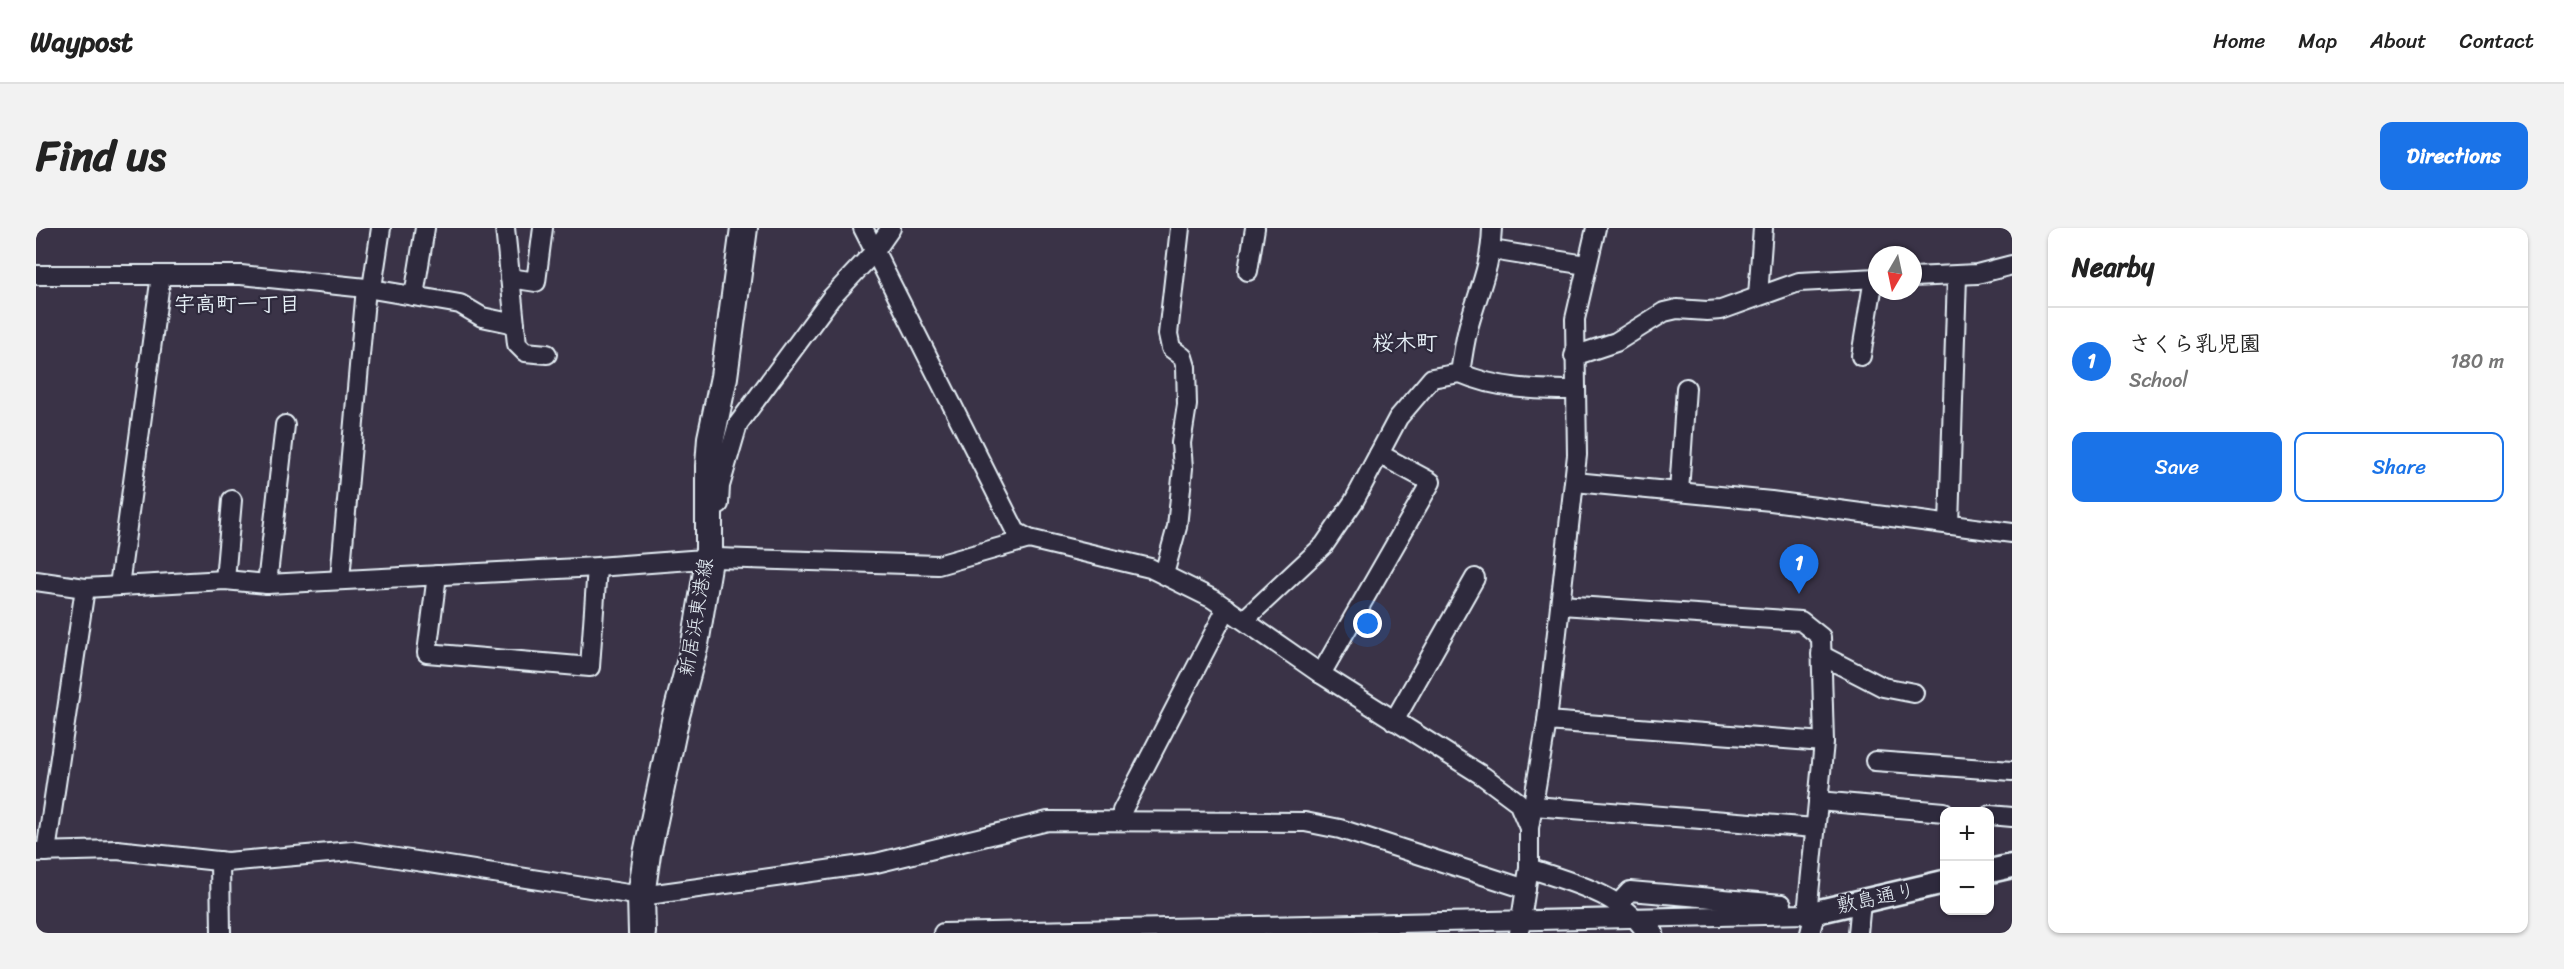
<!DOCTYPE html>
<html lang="en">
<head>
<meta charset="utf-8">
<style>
	:root { --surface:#fff; --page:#f2f2f2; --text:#222; --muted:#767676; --line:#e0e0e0; --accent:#1a73e8 }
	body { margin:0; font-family:Sriracha,"Klee One",sans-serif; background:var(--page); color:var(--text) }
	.controls { position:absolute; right:18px; bottom:18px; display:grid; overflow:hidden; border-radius:12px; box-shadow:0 2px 4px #0004 }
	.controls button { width:54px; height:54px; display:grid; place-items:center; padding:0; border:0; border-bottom:2px solid var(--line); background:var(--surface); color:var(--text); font:30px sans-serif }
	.compass { position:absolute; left:1832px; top:18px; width:54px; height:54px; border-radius:50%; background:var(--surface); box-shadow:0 2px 4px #0004; rotate:189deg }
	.you { position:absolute; left:1332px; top:396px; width:21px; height:21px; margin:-15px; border:4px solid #fff; border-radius:50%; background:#1a73e8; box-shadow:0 0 0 9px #1a73e833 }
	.badge { display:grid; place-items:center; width:39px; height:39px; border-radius:50%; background:var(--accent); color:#fff; font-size:20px; font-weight:700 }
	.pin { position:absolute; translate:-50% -50px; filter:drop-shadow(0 2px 3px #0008) }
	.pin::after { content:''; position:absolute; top:32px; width:21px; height:18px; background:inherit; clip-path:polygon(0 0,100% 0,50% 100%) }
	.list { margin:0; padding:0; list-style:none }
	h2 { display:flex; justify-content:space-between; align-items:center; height:78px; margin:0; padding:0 24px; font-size:26px }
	h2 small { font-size:20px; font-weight:400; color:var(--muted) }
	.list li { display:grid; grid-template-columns:39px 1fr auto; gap:18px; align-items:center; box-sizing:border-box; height:108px; padding:0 24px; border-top:2px solid var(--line) }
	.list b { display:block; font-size:22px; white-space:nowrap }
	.list p { margin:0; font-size:20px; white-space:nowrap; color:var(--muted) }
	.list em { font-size:20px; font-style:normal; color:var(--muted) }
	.actions { display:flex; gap:12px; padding:18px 24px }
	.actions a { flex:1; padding:14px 0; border:2px solid var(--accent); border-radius:12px; text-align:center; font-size:21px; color:var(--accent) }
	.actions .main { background:var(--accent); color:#fff }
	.map { position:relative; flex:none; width:1976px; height:705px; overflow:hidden; border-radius:12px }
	header { display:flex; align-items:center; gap:36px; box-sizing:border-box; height:84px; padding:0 30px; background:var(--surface); border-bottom:2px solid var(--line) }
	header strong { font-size:28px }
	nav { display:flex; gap:33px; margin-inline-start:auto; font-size:21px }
	.intro { display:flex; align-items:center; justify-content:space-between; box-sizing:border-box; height:144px; padding:0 36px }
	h1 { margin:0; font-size:42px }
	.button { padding:15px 27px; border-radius:12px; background:var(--accent); color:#fff; font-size:21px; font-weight:700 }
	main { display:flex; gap:36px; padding:0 36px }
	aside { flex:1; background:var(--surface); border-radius:12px; box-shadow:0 2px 4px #0004 }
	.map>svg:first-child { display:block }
</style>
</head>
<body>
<header>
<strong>Waypost</strong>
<nav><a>Home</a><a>Map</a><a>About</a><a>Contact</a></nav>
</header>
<div class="intro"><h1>Find us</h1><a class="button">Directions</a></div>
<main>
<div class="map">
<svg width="1976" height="705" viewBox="0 0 1976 705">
	<rect width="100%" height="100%" fill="#3a3347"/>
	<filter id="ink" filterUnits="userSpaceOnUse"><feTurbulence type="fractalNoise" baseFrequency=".0167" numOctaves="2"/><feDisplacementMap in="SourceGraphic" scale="12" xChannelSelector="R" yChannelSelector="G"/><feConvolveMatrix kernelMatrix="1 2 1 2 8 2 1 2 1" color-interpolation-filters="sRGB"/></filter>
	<g filter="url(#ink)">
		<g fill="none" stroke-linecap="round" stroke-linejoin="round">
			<defs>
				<g id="minor">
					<path d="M469 0 481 116 489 124 511 126"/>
					<path d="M827 0 980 304 993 311 1114 340 1177 371 1285 446 1447 548 1482 574 1493 600V640L1483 705"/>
					<path d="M1456 22 1550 37"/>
					<path d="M1212 43 1219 0"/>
					<path d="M0 47H205L330 60 424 76 446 89 479 96"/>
					<path d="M1877 49 1941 46 1976 37"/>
					<path d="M474 50 500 54 507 0"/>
					<path d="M336 60 345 0"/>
					<path d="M378 68 389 0"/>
					<path d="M1722 68 1727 0"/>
					<path d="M1538 128 1580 114 1628 84 1641 81 1671 83 1685 82 1763 54 1841 50"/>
					<path d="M1825 128 1838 50"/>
					<path d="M1424 145C1461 161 1499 162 1539 162"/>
					<path d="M1539 254 1735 273 1976 305"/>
					<path d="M1643 264 1650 160"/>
					<path d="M683 276 684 258 702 196 795 70 839 23 855 0"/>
					<path d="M1913 297 1921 48"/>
					<path d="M1128 346 1141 299 1147 240 1145 215 1151 177 1150 139 1147 129 1135 120 1132 106 1144 0"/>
					<path d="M401 347 391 425 554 439 561 339"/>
					<path d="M304 351 330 60"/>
					<path d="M189 352 196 272"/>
					<path d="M0 353 49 360 189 352 231 356 561 339 681 330 902 337 993 311"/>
					<path d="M231 356 249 197"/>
					<path d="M83 358 125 47"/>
					<path d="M1208 392 1288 317 1318 273 1362 190 1396 150 1424 145C1427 127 1429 108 1435 90 1445 57 1455 36 1456 0"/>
					<path d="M1785 427 1847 459 1878 465"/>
					<path d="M1285 446 1395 254 1343 226"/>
					<path d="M1358 493 1439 350"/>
					<path d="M1511 493 1788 514"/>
					<path d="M1839 533 1976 543"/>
					<path d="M1782 573 1908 584"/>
					<path d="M1498 578 1779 600"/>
					<path d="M1954 587 1976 589"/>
					<path d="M1088 593 1086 583 1191 380"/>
					<path d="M1493 600 1511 493 1541 227 1539 91 1560 0"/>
					<path d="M0 624 81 622 191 634 316 623 605 668 840 635 1012 593 1269 594 1304 601 1490 661"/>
					<path d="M10 624 49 360"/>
					<path d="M184 633 185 705"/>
					<path d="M1493 640C1533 654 1584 665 1609 703L1618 705"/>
					<path d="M1581 677 1594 663 1746 676"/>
					<path d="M907 705 1771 686 1788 514 1785 409 1765 393 1525 377"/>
					<path d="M1774 705 1780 682"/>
					<path d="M1822 705 1825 674"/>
				</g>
				<g id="tertiary">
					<path d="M1954 643 1976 638"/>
					<path d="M1771 686 1908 654"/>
				</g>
				<path id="secondary" d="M606 705 605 668 611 626 640 488 659 416 673 332V238L675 210 688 149 708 0"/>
			</defs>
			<use href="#minor" stroke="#e8f1f8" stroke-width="22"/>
			<use href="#tertiary" stroke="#e8f1f8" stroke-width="27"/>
			<use href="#secondary" stroke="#e8f1f8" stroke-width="30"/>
			<use href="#minor" stroke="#2f2a3d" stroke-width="18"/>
			<use href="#tertiary" stroke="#2f2a3d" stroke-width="22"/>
			<use href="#secondary" stroke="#2f2a3d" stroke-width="26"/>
		</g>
	</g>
	<g text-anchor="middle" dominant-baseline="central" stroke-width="4.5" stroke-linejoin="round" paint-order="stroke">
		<g font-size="20" fill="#e8f1f8" stroke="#2f2a3d">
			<text transform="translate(660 389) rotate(-80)">新居浜東港線</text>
			<text transform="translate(1840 670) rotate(-12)">敷島通り</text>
		</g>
		<g font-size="21" font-weight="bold" fill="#e8f1f8" stroke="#2f2a3d">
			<text x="201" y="76">宇高町一丁目</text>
		</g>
		<g font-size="22" font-weight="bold" fill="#e8f1f8" stroke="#2f2a3d">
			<text x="1369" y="114">桜木町</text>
		</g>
	</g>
</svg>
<div class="controls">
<button>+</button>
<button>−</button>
</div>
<svg class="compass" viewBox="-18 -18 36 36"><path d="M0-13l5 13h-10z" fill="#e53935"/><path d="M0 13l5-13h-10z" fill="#767676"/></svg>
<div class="you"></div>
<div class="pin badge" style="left:1763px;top:366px">1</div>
</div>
<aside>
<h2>Nearby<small></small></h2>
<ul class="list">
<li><span class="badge">1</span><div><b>さくら乳児園</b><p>School</p></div><em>180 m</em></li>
</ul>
<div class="actions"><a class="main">Save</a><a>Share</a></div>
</aside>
</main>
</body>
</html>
